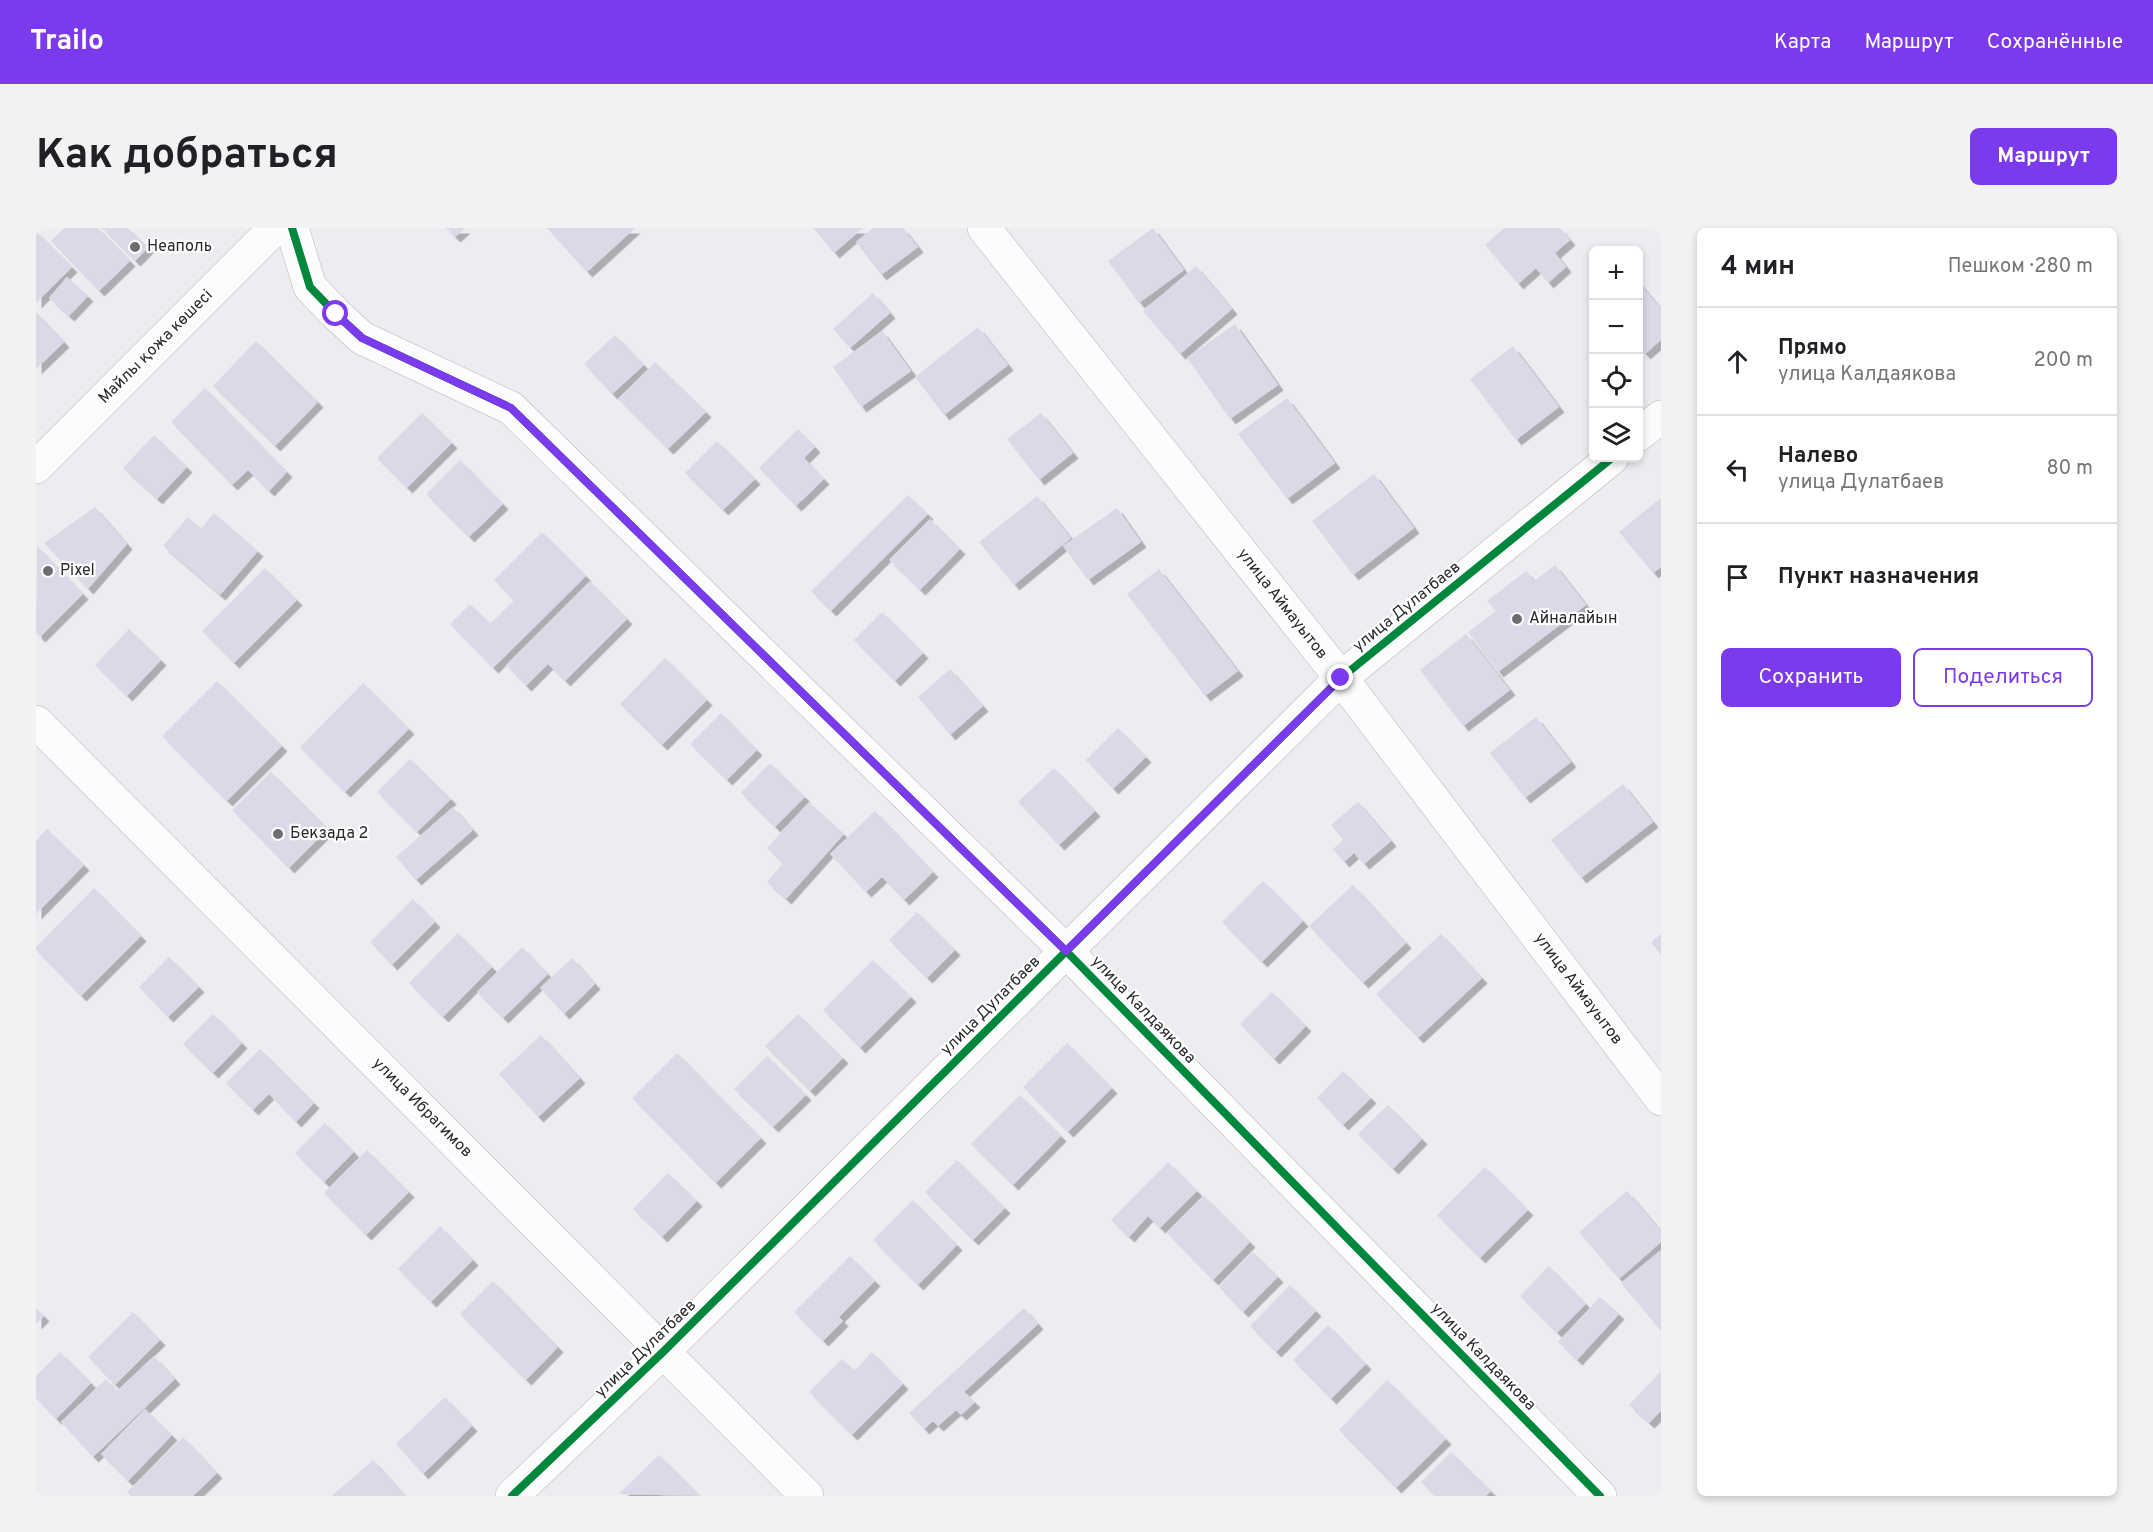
<!DOCTYPE html>
<html lang="ru">
<head>
<meta charset="utf-8">
<style>
	:root { --surface:#fff; --page:#f2f2f2; --text:#202124; --muted:#757577; --line:#e0e0e0; --accent:#7c3aed }
	body { margin:0; font-family:Overpass,sans-serif; background:var(--page); color:var(--text) }
	.controls { position:absolute; right:18px; top:18px; display:grid; overflow:hidden; border-radius:9px; box-shadow:0 3px 9px #0003 }
	.controls button { width:54px; height:54px; display:grid; place-items:center; padding:0; border:0; border-bottom:2px solid var(--line); background:var(--surface); color:var(--text); font:30px sans-serif }
	.stop { position:absolute; width:18px; height:18px; margin:-14px; border:4px solid #7c3aed; border-radius:50%; background:#fff }
	.stop.end { background:#7c3aed; border-color:#fff; box-shadow:0 2px 6px #0008 }
	.list { margin:0; padding:0; list-style:none }
	h2 { display:flex; justify-content:space-between; align-items:center; height:78px; margin:0; padding:0 24px; font-size:26px }
	h2 small { font-size:20px; font-weight:400; color:var(--muted) }
	.list li { display:grid; grid-template-columns:39px 1fr auto; gap:18px; align-items:center; box-sizing:border-box; height:108px; padding:0 24px; border-top:2px solid var(--line) }
	.list b { display:block; font-size:22px; white-space:nowrap }
	.list p { margin:0; font-size:20px; white-space:nowrap; color:var(--muted) }
	.list em { font-size:20px; font-style:normal; color:var(--muted) }
	.actions { display:flex; gap:12px; padding:18px 24px }
	.actions a { flex:1; padding:14px 0; border:2px solid var(--accent); border-radius:9px; text-align:center; font-size:21px; color:var(--accent) }
	.actions .main { background:var(--accent); color:#fff }
	.icon { flex:none; width:33px; height:33px; fill:none; stroke:currentColor; stroke-width:2; stroke-linecap:round; stroke-linejoin:round }
	.map { position:relative; flex:none; width:1625px; height:1268px; overflow:hidden; border-radius:9px }
	header { display:flex; align-items:center; gap:36px; box-sizing:border-box; height:84px; padding:0 30px; background:var(--accent); color:#fff }
	header strong { font-size:28px }
	nav { display:flex; gap:33px; margin-inline-start:auto; font-size:21px }
	.intro { display:flex; align-items:center; justify-content:space-between; box-sizing:border-box; height:144px; padding:0 36px }
	h1 { margin:0; font-size:42px }
	.button { padding:15px 27px; border-radius:9px; background:var(--accent); color:#fff; font-size:21px; font-weight:700 }
	main { display:flex; gap:36px; padding:0 36px }
	aside { flex:1; background:var(--surface); border-radius:9px; box-shadow:0 3px 9px #0003 }
	.map>svg:first-child { display:block }
</style>
</head>
<body>
<header>
<strong>Trailo</strong>
<nav><a>Карта</a><a>Маршрут</a><a>Сохранённые</a></nav>
</header>
<div class="intro"><h1>Как добраться</h1><a class="button">Маршрут</a></div>
<main>
<div class="map">
<svg width="1625" height="1268" viewBox="0 0 1625 1268">
	<defs>
		<filter id="shadow"><feDropShadow dx="5.5" dy="5.5" stdDeviation="0" flood-color="#0004"/></filter>
	</defs>
	<rect width="100%" height="100%" fill="#ececf1"/>
	<g fill="#d9d9e8" filter="url(#shadow)">
		<path d="M28 0H62L94 33 63 63 15 13Z"/>
		<path d="M66 0H92L112 20 99 33Z"/>
		<path d="M410 0H429L419 9Z"/>
		<path d="M511 0H599L551 44Z"/>
		<path d="M777 0H827L798 25Z"/>
		<path d="M837 0H867L882 19 845 47 820 14Z"/>
		<path d="M1117 0 1148 42 1103 75 1072 33Z"/>
		<path d="M1468 0H1524L1534 12 1519 25 1530 39 1512 55 1500 40 1482 56 1449 17Z"/>
		<path d="M0 3 36 39 0 75Z"/>
		<path d="M1160 38 1196 81 1144 126 1107 83Z"/>
		<path d="M31 49 52 68 33 88 13 70Z"/>
		<path d="M1602 53 1625 81V112L1609 126 1602 118Z"/>
		<path d="M837 65 854 85 814 120 797 101Z"/>
		<path d="M0 84 28 114 0 141Z"/>
		<path d="M1199 96 1242 157 1194 191 1151 130Z"/>
		<path d="M942 99 972 137 908 187 879 149Z"/>
		<path d="M846 103 875 143 825 179 797 139Z"/>
		<path d="M579 107 608 137 576 166 548 136Z"/>
		<path d="M220 113 282 174 239 218 177 158Z"/>
		<path d="M1477 118 1523 179 1480 212 1434 151Z"/>
		<path d="M619 134 670 184 632 221 582 171Z"/>
		<path d="M169 160 251 244 233 263 212 242 196 257 135 194Z"/>
		<path d="M1251 170 1299 235 1251 271 1202 206Z"/>
		<path d="M386 185 416 215 371 260 341 230Z"/>
		<path d="M1005 185 1037 225 1003 252 971 211Z"/>
		<path d="M762 201 779 219 768 230 788 251 760 278 723 240Z"/>
		<path d="M118 207 151 239 121 271 87 240Z"/>
		<path d="M681 213 719 251 687 282 649 245Z"/>
		<path d="M424 232 467 276 433 309 390 266Z"/>
		<path d="M1338 246 1378 300 1317 347 1276 293Z"/>
		<path d="M872 267 892 286 795 383 775 363Z"/>
		<path d="M1001 268 1035 310 978 357 943 314Z"/>
		<path d="M1625 270V339L1617 345 1583 304Z"/>
		<path d="M59 279 91 316 52 361 8 315Z"/>
		<path d="M1081 280 1105 314 1052 352 1027 318Z"/>
		<path d="M178 285 222 323 184 367 127 318 152 289 165 301Z"/>
		<path d="M894 291 924 321 884 362 853 332Z"/>
		<path d="M506 304 550 348 457 440 414 396 434 376 454 396 478 372 458 352Z"/>
		<path d="M1 318 47 366 4 409 0 405Z"/>
		<path d="M1519 337 1550 377 1462 444 1432 404 1460 383 1451 373 1490 343 1498 353Z"/>
		<path d="M229 340 261 372 198 435 166 403Z"/>
		<path d="M1123 341 1202 443 1169 468 1091 366Z"/>
		<path d="M554 353 591 391 529 453 512 436 490 458 470 437Z"/>
		<path d="M846 384 887 425 859 453 818 412Z"/>
		<path d="M93 401 125 432 91 468 59 437Z"/>
		<path d="M1430 406 1474 462 1427 498 1384 442Z"/>
		<path d="M629 430 671 472 626 517 584 476Z"/>
		<path d="M914 441 947 478 914 507 882 469Z"/>
		<path d="M181 453 246 518 191 573 126 508Z"/>
		<path d="M327 455 373 501 309 564 264 519Z"/>
		<path d="M685 485 721 522 691 552 654 516Z"/>
		<path d="M1500 489 1535 534 1489 570 1454 525Z"/>
		<path d="M1082 500 1110 529 1077 561 1050 532Z"/>
		<path d="M374 531 415 571 381 604 341 564Z"/>
		<path d="M734 535 769 569 739 599 705 565Z"/>
		<path d="M1018 540 1059 583 1023 617 982 574Z"/>
		<path d="M235 544 292 601 253 640 196 582Z"/>
		<path d="M1587 556 1617 594 1545 650 1515 612Z"/>
		<path d="M773 574 808 606 750 671 731 654 747 635 731 620Z"/>
		<path d="M1322 574 1355 613 1328 636 1318 625 1308 634 1297 621 1307 612 1295 597Z"/>
		<path d="M417 579 437 602 380 652 360 629Z"/>
		<path d="M839 583 897 644 868 672 846 649 830 664 794 626Z"/>
		<path d="M11 601 48 637 0 686V613Z"/>
		<path d="M1227 653 1267 693 1226 734 1186 694Z"/>
		<path d="M1317 657 1370 715 1327 755 1273 698Z"/>
		<path d="M58 660 105 708 45 768 0 722V719Z"/>
		<path d="M377 671 399 694 356 737 334 714Z"/>
		<path d="M881 684 919 722 891 750 853 712Z"/>
		<path d="M422 705 456 739 407 789 373 755Z"/>
		<path d="M1405 706 1446 750 1382 810 1340 766Z"/>
		<path d="M1625 706V727L1615 714Z"/>
		<path d="M486 719 512 746 467 790 441 764Z"/>
		<path d="M133 729 163 759 132 789 103 759Z"/>
		<path d="M536 730 559 756 528 786 504 760Z"/>
		<path d="M837 732 875 769 824 820 787 782Z"/>
		<path d="M1236 764 1270 798 1238 831 1204 796Z"/>
		<path d="M177 786 206 815 177 845 147 816Z"/>
		<path d="M762 786 807 830 774 863 729 818Z"/>
		<path d="M505 807 544 850 502 889 463 846Z"/>
		<path d="M1031 815 1076 860 1032 904 987 859Z"/>
		<path d="M224 821 278 875 260 894 233 866 217 882 190 855Z"/>
		<path d="M641 825 725 910 680 955 596 870Z"/>
		<path d="M731 828 770 867 737 899 698 861Z"/>
		<path d="M1307 843 1335 870 1307 897 1281 870Z"/>
		<path d="M984 867 1025 908 977 957 935 916Z"/>
		<path d="M1352 877 1386 911 1357 941 1322 906Z"/>
		<path d="M289 895 318 924 288 954 259 925Z"/>
		<path d="M331 922 373 964 330 1007 288 965Z"/>
		<path d="M921 932 969 980 937 1012 889 964Z"/>
		<path d="M1132 934 1161 963 1124 1000 1112 988 1093 1009 1075 992Z"/>
		<path d="M1449 939 1492 982 1444 1030 1401 987Z"/>
		<path d="M632 945 661 973 626 1009 597 981Z"/>
		<path d="M1591 963 1625 1003V1014L1583 1051 1543 1004Z"/>
		<path d="M1168 968 1214 1014 1177 1052 1131 1005Z"/>
		<path d="M877 972 921 1017 882 1057 837 1012Z"/>
		<path d="M404 998 437 1032 395 1074 362 1041Z"/>
		<path d="M1625 1022V1103L1585 1055Z"/>
		<path d="M1217 1024 1242 1049 1207 1084 1183 1059Z"/>
		<path d="M814 1028 839 1053 803 1089 807 1093 787 1113 758 1084Z"/>
		<path d="M1513 1038 1550 1076 1521 1105 1484 1068Z"/>
		<path d="M457 1053 522 1119 490 1152 424 1086Z"/>
		<path d="M1254 1057 1280 1083 1240 1124 1214 1098Z"/>
		<path d="M1564 1069 1583 1086 1541 1132 1522 1114Z"/>
		<path d="M0 1080 8 1088 0 1096Z"/>
		<path d="M988 1080 1002 1096 928 1164 939 1174 925 1187 920 1182 902 1198 897 1193 888 1201 873 1185Z"/>
		<path d="M97 1084 124 1112 79 1157 52 1129Z"/>
		<path d="M1292 1097 1330 1136 1295 1171 1257 1132Z"/>
		<path d="M24 1124 55 1155 20 1191 0 1170V1148Z"/>
		<path d="M836 1124 867 1156 816 1207 773 1164 806 1131 818 1143Z"/>
		<path d="M118 1128 139 1151 57 1229 25 1194 70 1151 81 1163Z"/>
		<path d="M1625 1143V1183L1613 1195 1593 1177Z"/>
		<path d="M1351 1152 1410 1211 1360 1260 1303 1202Z"/>
		<path d="M409 1169 436 1198 387 1246 360 1216Z"/>
		<path d="M109 1181 136 1207 92 1253 65 1226Z"/>
		<path d="M147 1209 181 1245 157 1268H95L91 1264Z"/>
		<path d="M1415 1224 1455 1263 1450 1268H1399L1385 1254Z"/>
		<path d="M623 1227 664 1268 583 1266Z"/>
		<path d="M337 1232 369 1268H296Z"/>
	</g>
	<g fill="none" stroke-linecap="round" stroke-linejoin="round">
		<defs>
			<g id="minor">
				<path d="M256 0 274 59 300 86 326 110 475 180 1030 723 1564 1268"/>
				<path d="M948 0 1305 450 1625 871"/>
				<path d="M1602 207 1625 189"/>
				<path d="M0 239 239 0"/>
				<path d="M0 494 771 1268"/>
				<path d="M476 1268 628 1123 1305 450 1576 230"/>
			</g>
		</defs>
		<use href="#minor" stroke="#b6b6b9" stroke-width="34"/>
		<use href="#minor" stroke="#fcfcfd" stroke-width="33"/>
		<defs>
			<g id="cycleway">
				<path d="M256 0 274 59 300 86 326 110 475 180 1030 723 1564 1268"/>
				<path d="M476 1268 628 1123 1305 450 1576 230"/>
			</g>
		</defs>
		<use href="#cycleway" stroke="#fff" stroke-width="11"/>
		<use href="#cycleway" stroke="#00873e" stroke-width="8"/>
	</g>
	<g fill="none" stroke-linecap="round" stroke-linejoin="round">
		<path stroke="#7c3aed" stroke-width="8" d="M300 86 326 110 475 180 1030 723 1305 450"/>
	</g>
	<g fill="#6d6d71" stroke="#fff" stroke-width="2">
		<circle cx="99" cy="19" r="6"/>
		<circle cx="12" cy="343" r="6"/>
		<circle cx="1481" cy="391" r="6"/>
		<circle cx="242" cy="606" r="6"/>
	</g>
	<g text-anchor="middle" dominant-baseline="central" stroke-width="4.5" stroke-linejoin="round" paint-order="stroke">
		<g font-size="16" fill="#28292c" stroke="#fff" text-anchor="start">
			<text x="111" y="19">Неаполь</text>
			<text x="24" y="343">Pixel</text>
			<text x="1493" y="391">Айналайын</text>
			<text x="254" y="606">Бекзада 2</text>
		</g>
		<g font-size="16" fill="#28292c" stroke="#fff">
			<text transform="translate(120 119) rotate(-45)">Майлы қожа көшесі</text>
			<text transform="translate(1246 376) rotate(52)">улица Аймауытов</text>
			<text transform="translate(1371 379) rotate(-39)">улица Дулатбаев</text>
			<text transform="translate(1542 761) rotate(53)">улица Аймауытов</text>
			<text transform="translate(955 778) rotate(-45)">улица Дулатбаев</text>
			<text transform="translate(1107 782) rotate(46)">улица Калдаякова</text>
			<text transform="translate(386 880) rotate(45)">улица Ибрагимов</text>
			<text transform="translate(610 1121) rotate(-44)">улица Дулатбаев</text>
			<text transform="translate(1447 1129) rotate(46)">улица Калдаякова</text>
		</g>
	</g>
</svg>
<div class="controls">
<button>+</button>
<button>−</button>
<button><svg class="icon" aria-label="locate" viewBox="0 0 24 24"><circle cx="12" cy="12" r="6"/><path d="M12 2v4M12 18v4M2 12h4M18 12h4"/></svg></button>
<button><svg class="icon" aria-label="layers" viewBox="0 0 24 24"><path d="M12 4l9 5-9 5-9-5zM3 14l9 5 9-5"/></svg></button>
</div>
<div class="stop" style="left:300px;top:86px"></div>
<div class="stop end" style="left:1305px;top:450px"></div>
</div>
<aside>
<h2>4 мин<small>Пешком · 280 m</small></h2>
<ul class="list">
<li><svg class="icon" aria-label="ahead" viewBox="0 0 24 24"><path d="M12 20V5M6 11l6-6 6 6"/></svg><div><b>Прямо</b><p>улица Калдаякова</p></div><em>200 m</em></li>
<li><svg class="icon" aria-label="left" viewBox="0 0 24 24"><path d="M17 20v-9H6M10 6l-5 5 5 5"/></svg><div><b>Налево</b><p>улица Дулатбаев</p></div><em>80 m</em></li>
<li><svg class="icon" aria-label="arrive" viewBox="0 0 24 24"><path d="M6 21V4h12l-3 4 3 4H6"/></svg><div><b>Пункт назначения</b></div></li>
</ul>
<div class="actions"><a class="main">Сохранить</a><a>Поделиться</a></div>
</aside>
</main>
</body>
</html>
